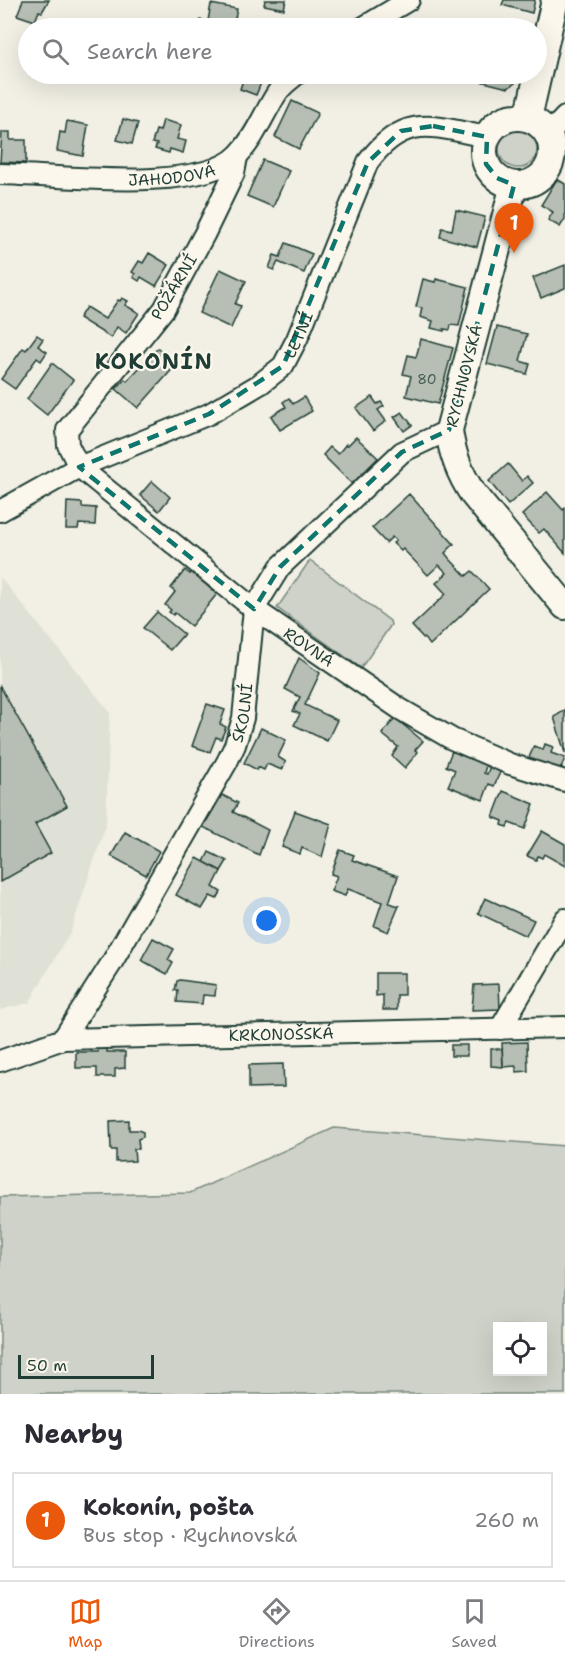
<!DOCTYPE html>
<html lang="en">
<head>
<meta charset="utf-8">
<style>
	:root { --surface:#fff; --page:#f2f2f3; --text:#2b2b33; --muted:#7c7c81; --line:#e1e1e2; --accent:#ea580c }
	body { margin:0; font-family:"Shantell Sans",sans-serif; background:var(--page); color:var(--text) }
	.controls { position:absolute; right:18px; bottom:18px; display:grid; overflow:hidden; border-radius:0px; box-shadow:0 6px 24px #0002 }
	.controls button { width:54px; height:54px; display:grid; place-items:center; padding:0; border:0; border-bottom:2px solid var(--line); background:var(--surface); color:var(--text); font:30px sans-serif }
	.scale { position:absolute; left:18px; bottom:15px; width:136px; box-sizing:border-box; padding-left:6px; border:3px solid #1f3d34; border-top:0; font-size:16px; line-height:21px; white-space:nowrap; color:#1f3d34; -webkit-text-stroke:4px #fbf7ec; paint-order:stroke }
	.you { position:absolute; left:267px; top:921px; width:21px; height:21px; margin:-15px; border:4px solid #fff; border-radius:50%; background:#1a73e8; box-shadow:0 0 0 9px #1a73e833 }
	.badge { display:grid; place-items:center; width:39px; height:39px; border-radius:50%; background:var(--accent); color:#fff; font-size:20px; font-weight:700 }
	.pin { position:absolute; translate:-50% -50px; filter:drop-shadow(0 2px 3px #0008) }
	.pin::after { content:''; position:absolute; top:32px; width:21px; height:18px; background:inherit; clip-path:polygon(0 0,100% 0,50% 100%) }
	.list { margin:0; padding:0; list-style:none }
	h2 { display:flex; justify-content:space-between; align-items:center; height:78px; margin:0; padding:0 24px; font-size:26px }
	h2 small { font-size:20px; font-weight:400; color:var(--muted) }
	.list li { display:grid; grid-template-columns:39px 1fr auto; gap:18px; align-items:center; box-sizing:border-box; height:96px; margin:0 12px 12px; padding:0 12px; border:2px solid var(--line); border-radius:0px }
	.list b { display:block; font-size:22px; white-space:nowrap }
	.list p { margin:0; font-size:20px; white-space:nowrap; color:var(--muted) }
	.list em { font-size:20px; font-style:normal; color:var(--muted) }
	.icon { flex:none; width:33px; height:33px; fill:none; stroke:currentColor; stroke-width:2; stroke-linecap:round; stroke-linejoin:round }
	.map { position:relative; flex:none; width:565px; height:1394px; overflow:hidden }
	.search { position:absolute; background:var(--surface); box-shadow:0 6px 24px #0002; left:18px; right:18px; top:18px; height:66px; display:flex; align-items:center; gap:15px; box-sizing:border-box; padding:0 21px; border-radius:33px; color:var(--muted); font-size:22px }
	.sheet { height:186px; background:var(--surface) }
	nav { display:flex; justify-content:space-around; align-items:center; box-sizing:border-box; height:84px; border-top:2px solid var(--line); background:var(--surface); font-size:16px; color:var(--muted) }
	nav a { display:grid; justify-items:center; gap:3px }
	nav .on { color:var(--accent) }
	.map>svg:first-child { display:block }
</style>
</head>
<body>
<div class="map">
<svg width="565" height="1394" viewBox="0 0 565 1394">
	<rect width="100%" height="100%" fill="#f2f0e5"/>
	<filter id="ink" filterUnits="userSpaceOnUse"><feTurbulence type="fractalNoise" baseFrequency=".0167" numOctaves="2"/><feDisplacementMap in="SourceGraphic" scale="12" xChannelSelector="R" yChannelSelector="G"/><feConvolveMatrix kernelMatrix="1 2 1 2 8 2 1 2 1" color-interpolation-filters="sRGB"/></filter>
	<g filter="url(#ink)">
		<path fill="#e0e1d6" d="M0 577 110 712 106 824 71 931 29 1003 0 1010Z"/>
		<g fill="#cfd2c8" stroke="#77887e" stroke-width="1.5" fill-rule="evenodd">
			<circle cx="518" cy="149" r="19"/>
			<path d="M310 560 390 621 391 625 361 668 277 608Z"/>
			<path d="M334 1128 565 1146V1394H0V1197L190 1193ZM542 1326V1372H498V1326Z"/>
		</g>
		<g fill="#b7beb3" stroke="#1f3d34" stroke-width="1.5">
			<path d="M23 0H49L42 12 39 11 35 21 17 15Z"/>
			<path d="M265 0H286L284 9 264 5Z"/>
			<path d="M504 0H535L532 13 502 5Z"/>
			<path d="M211 4 237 9 233 28H199L200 20 208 21Z"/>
			<path d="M482 74H517L515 83 508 88 480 81Z"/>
			<path d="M244 77 261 83 256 95 240 89Z"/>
			<path d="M292 101 318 113 299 149 275 137Z"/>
			<path d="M123 119 138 123 132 144 117 140Z"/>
			<path d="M163 120 181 125 177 139 186 141 183 153 170 149 169 153 155 149 157 144 152 143 156 130 160 131Z"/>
			<path d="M67 121 88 125 83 156 57 151 60 132 65 133Z"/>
			<path d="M2 132H10V140H26V163L0 162Z"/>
			<path d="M263 160 289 171 273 207 247 196Z"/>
			<path d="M557 179 565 184V219L560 227 548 220 553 212 541 205Z"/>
			<path d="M456 210 485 217 477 247 440 237 442 228 452 230Z"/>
			<path d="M286 243 312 254 304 273 278 262 274 270 269 268 274 255 280 257Z"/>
			<path d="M149 253 169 265 156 286 141 277 139 281 133 277 135 274 132 272 139 261 143 263Z"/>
			<path d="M565 265V288L541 298 533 278Z"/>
			<path d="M220 269 246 281 235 304 241 306 231 328 199 313Z"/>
			<path d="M423 279 435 282 436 279 468 287 459 326 451 325 450 330 444 329V331L431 328 433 321 420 317 422 308 416 307Z"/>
			<path d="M122 298 128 301 125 305 139 313 126 333 117 327 111 338 79 318 86 307 105 319 118 300 120 301Z"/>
			<path d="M497 327 527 334 520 361 530 364 527 374 487 364Z"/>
			<path d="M37 335 43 339 38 346 47 352 41 361 37 358 15 389 1 379 23 348 26 350Z"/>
			<path d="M421 339 453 348 438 404 406 396 411 376 403 374 408 355 416 357Z"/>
			<path d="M158 348 176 365 138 408 116 389 125 379 127 381Z"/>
			<path d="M52 363 73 380 47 415 27 399Z"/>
			<path d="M304 397 312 411 280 430 271 416 286 407 283 402 289 398 293 404Z"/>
			<path d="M372 397 377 404 381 402 384 406 378 410 386 421 373 431 356 408Z"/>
			<path d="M402 412 412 425 404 431 394 417Z"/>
			<path d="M356 437 378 458 352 484 323 455 330 447 338 454 346 444 348 445Z"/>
			<path d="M508 464 522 481 527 476 533 483 508 505 489 481Z"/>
			<path d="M152 481 170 497 159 511 140 495Z"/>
			<path d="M547 492 563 510 565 508V553L544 529 539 533 522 515Z"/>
			<path d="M409 494 454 544 445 553 449 558 466 576 472 571 489 589 430 645 412 626 446 594 436 583 447 573 439 565 428 575 403 549 401 551 393 543 396 541 392 537 386 543 372 528Z"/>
			<path d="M67 502 82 503V507L96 508 95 525 79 524 78 529H66Z"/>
			<path d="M185 570 190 574 191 572 217 594 191 626 175 613 173 615 169 612 171 610 165 605 175 592 171 588Z"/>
			<path d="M157 612 184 634 170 650 143 628Z"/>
			<path d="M299 658 320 673 305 705 337 720 327 741 294 725 300 714 293 711 300 697 285 689Z"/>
			<path d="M0 686 67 806 35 824 51 853 0 882Z"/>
			<path d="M207 704 225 710 220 724 226 727 221 739 216 737 210 752 192 746Z"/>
			<path d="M565 710V753L554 717Z"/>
			<path d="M395 718 423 741 415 750 418 752 405 768 392 756 398 747 382 734Z"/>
			<path d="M261 728 286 740 278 757 286 762 282 770 267 764 264 770 258 767 257 770 244 763Z"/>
			<path d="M545 744 553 747 551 753 565 758 559 773 528 760 534 746 543 750Z"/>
			<path d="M452 751 486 765 484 773 487 774 490 766 501 770 494 786 489 784 483 800 448 786 455 770 446 766Z"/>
			<path d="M503 791 534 804 525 829 509 823 507 827 502 825 503 821 493 817Z"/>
			<path d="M222 795 238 803 233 812 268 830 259 855 203 827Z"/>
			<path d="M295 811 331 824 322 857 302 848 300 854 282 847Z"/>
			<path d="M542 831 565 844V866L544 854 542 858 538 856 536 860 527 856Z"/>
			<path d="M125 832 159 851 146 875 111 856Z"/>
			<path d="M340 850 354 855 352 860 398 876 389 903 399 906 388 932 374 926 382 902 348 889 345 896 331 891 337 876 331 874Z"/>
			<path d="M209 852 227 861 221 871 204 862Z"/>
			<path d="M197 858 221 871 213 887 221 892 217 899 210 896 202 909 176 895Z"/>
			<path d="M485 898 534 920 526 936 478 913Z"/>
			<path d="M153 938 174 949 168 960 173 963 167 974 141 960Z"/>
			<path d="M376 973H404V995H397V1010H383V995L376 996Z"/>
			<path d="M180 980 216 985 215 996 203 995 202 1004 177 1002 178 990H175L177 981Z"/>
			<path d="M499 984 500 1009 472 1010 474 985Z"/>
			<path d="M527 1042 528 1071 516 1072V1066L503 1067 502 1043Z"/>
			<rect x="451" y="1045" width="16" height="11"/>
			<path d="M98 1048H107V1052H125V1068L115 1069V1077H97V1068H76V1052H98Z"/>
			<path d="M491 1049H502L503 1067 491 1066Z"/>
			<path d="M283 1064 284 1087 249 1088V1065Z"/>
			<path d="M129 1120V1130H138L143 1132V1137L138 1139 139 1149H134L135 1161 116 1162V1150H111L110 1121Z"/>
		</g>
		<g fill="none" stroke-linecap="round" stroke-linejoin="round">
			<defs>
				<g id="minor">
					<path d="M362 28 409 0"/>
					<path d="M548 135 565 117"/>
					<path id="s1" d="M237 157 234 173 205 233 164 309 67 430 68 445 79 467 254 609 400 709 452 739 510 764 565 781"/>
					<path id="s2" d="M0 174C54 175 201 194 238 155 255 138 264 113 277 93 282 85 290 80 297 74"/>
					<path id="s3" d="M0 511 79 467 209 414 260 384 283 366 297 339 368 162C405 112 434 127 487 137"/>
					<path d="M500 1029 565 919"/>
					<path id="s4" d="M63 1039 111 964 227 762 235 745 243 718 254 609 280 567 402 452 449 430"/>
					<path id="s5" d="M0 1061 63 1039 565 1027"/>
				</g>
				<g id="major">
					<circle cx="518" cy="151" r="34"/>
					<path d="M528 118 555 0"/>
					<path d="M514 185 449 430C452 454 459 473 473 494L565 606"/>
				</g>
			</defs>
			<use href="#minor" stroke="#1f3d34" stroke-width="24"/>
			<use href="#major" stroke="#1f3d34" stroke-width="30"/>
			<use href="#minor" stroke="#fbf7ec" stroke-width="20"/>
			<use href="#major" stroke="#fbf7ec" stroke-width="26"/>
		</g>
	</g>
	<path fill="none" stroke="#0f766e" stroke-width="4.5" stroke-dasharray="12 8" stroke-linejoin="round" d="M433 126 487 137 486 164 497 178 514 185 449 430 402 452 280 567 254 609 79 467 209 414 283 366 368 162 401 131Z"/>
	<g text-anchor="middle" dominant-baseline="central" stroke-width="4.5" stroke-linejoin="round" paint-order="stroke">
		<g font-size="14" fill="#455d54">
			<text x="427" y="379">80</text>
		</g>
		<g font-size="16" fill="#1f3d34" stroke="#fbf7ec">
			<text stroke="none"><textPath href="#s2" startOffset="172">JAHODOVÁ</textPath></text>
			<text transform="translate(174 287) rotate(-59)">POŽÁRNÍ</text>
			<text stroke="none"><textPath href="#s3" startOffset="354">LETNÍ</textPath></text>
			<text transform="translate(464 376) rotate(-76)">RYCHNOVSKÁ</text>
			<text stroke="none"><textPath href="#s1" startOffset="656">ROVNÁ</textPath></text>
			<text stroke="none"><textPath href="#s4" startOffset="374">ŠKOLNÍ</textPath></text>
			<text stroke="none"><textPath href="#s5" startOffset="285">KRKONOŠSKÁ</textPath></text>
		</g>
		<g font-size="22" font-weight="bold" letter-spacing="1.5" fill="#1f3d34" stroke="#fbf7ec">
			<text x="154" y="361">KOKONÍN</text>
		</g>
	</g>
</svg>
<div class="controls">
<button><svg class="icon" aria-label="locate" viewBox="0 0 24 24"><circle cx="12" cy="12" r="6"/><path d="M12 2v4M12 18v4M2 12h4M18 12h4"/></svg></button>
</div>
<div class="scale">50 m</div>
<div class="you"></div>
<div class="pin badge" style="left:514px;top:253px">1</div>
<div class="search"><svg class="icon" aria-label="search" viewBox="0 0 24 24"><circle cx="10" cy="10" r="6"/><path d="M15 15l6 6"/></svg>Search here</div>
</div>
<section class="sheet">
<h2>Nearby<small></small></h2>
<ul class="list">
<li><span class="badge">1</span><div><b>Kokonín, pošta</b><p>Bus stop · Rychnovská</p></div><em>260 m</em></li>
</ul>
</section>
<nav>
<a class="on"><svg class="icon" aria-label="map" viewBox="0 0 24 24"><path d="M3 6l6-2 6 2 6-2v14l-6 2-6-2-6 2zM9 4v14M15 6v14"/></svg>Map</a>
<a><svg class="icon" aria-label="directions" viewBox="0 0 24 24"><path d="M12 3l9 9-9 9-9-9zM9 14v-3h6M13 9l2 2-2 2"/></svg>Directions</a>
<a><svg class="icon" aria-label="saved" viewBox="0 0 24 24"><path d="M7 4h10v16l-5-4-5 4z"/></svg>Saved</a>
</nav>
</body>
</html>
